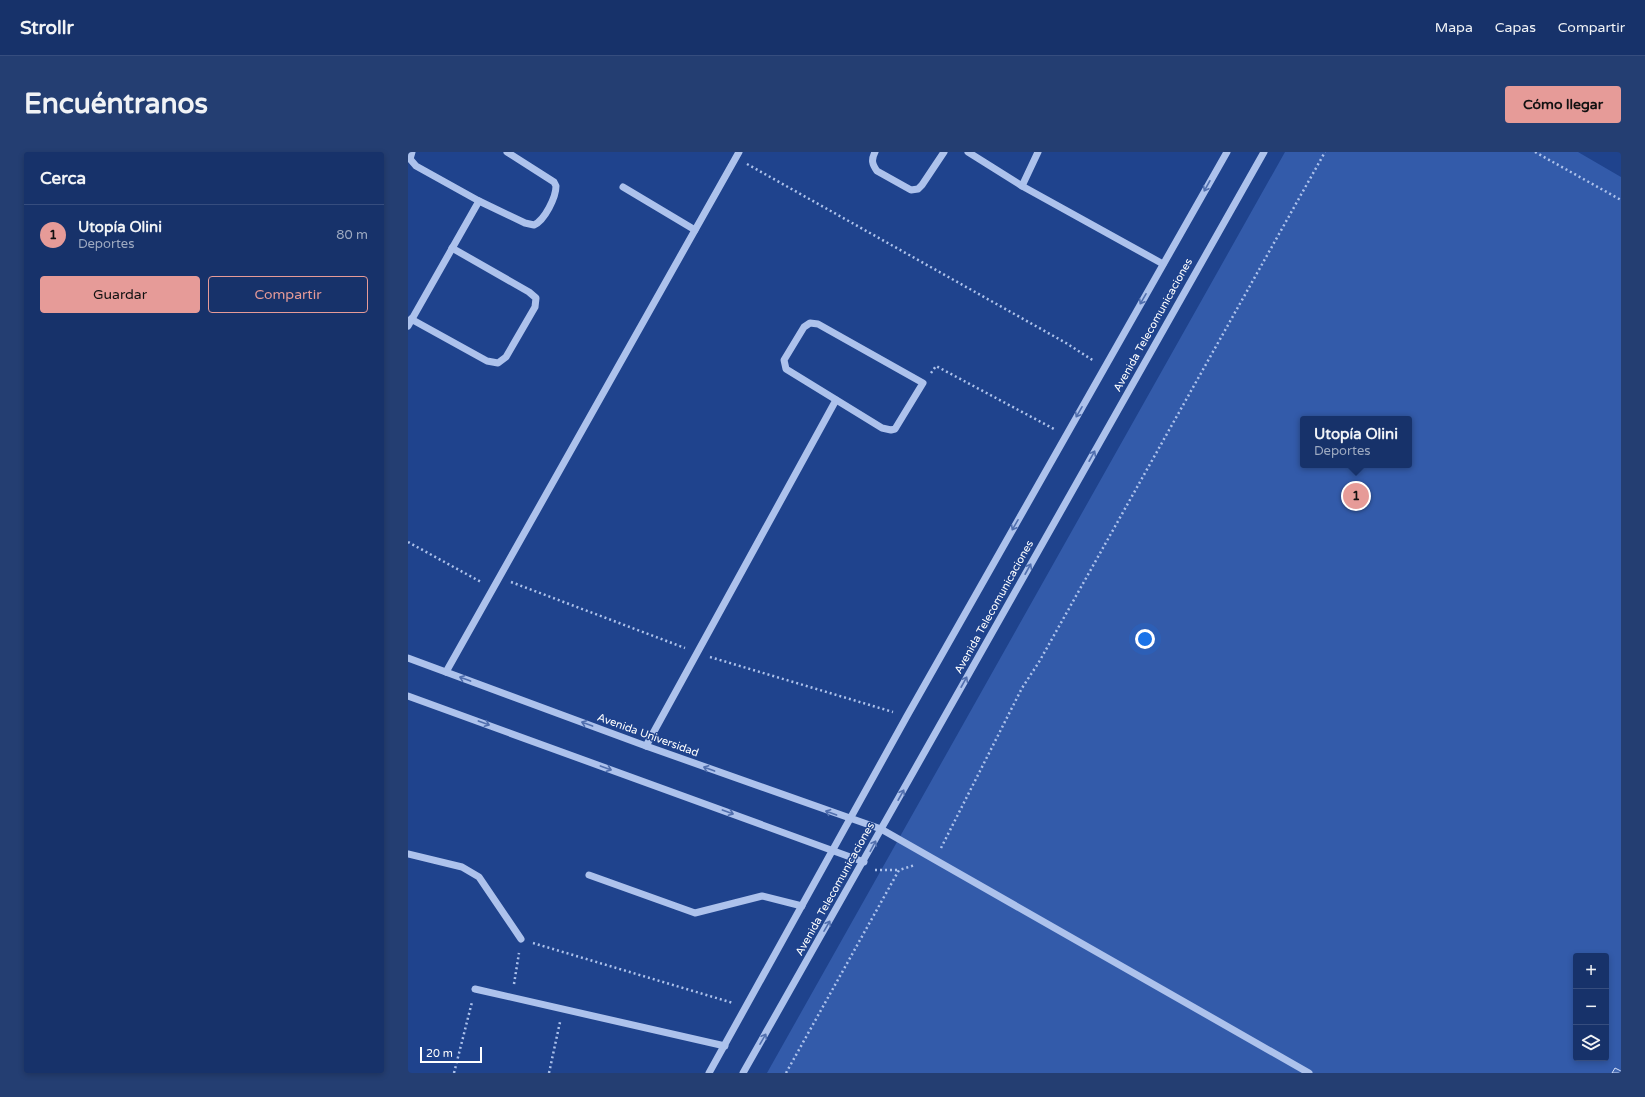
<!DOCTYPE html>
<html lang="es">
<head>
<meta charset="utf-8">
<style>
	:root { --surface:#17326a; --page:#243e72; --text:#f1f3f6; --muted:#9eaac1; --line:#364d7e; --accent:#e69b98 }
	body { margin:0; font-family:"Varela Round",sans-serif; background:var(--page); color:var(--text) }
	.controls { position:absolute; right:12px; bottom:12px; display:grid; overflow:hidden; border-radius:4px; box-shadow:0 2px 6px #0003 }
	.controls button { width:36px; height:36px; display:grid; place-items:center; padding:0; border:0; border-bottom:1px solid var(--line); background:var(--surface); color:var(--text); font:20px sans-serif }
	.scale { position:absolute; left:12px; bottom:10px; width:62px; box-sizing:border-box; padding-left:4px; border:2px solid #fff; border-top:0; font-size:11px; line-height:14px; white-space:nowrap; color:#fff; -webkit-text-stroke:3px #1f438d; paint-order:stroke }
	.you { position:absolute; left:737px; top:487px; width:14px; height:14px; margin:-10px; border:3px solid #fff; border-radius:50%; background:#1a73e8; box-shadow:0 0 0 6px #1a73e833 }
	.badge { display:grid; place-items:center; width:26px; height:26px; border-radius:50%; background:var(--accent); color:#111; font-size:13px; font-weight:700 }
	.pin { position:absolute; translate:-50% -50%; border:2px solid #fff; box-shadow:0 1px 4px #0006 }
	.popup { position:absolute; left:892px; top:264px; width:112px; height:52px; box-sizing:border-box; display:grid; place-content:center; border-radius:4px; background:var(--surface); filter:drop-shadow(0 1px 3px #0005); font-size:13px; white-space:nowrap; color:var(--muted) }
	.popup b { font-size:15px; color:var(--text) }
	.popup::after { content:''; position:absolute; left:50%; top:100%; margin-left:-8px; border:8px solid transparent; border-top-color:var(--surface) }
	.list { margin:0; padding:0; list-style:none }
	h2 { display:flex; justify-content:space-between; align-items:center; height:52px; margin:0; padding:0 16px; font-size:17px }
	h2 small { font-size:13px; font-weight:400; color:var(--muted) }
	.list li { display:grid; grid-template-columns:26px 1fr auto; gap:12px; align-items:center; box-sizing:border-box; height:60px; padding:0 16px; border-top:1px solid var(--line) }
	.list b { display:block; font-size:15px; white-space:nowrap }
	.list p { margin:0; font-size:13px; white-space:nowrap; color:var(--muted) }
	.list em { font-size:13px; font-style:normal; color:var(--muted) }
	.actions { display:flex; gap:8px; padding:12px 16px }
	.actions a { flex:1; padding:9px 0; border:1px solid var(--accent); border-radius:4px; text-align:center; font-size:14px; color:var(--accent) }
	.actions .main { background:var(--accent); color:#111 }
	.icon { flex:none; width:22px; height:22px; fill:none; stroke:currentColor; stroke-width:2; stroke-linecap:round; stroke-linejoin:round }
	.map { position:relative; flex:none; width:1213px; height:921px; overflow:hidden; border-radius:4px }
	header { display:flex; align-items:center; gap:24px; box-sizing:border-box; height:56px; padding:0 20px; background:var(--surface); border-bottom:1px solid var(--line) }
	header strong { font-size:19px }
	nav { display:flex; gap:22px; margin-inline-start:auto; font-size:14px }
	.intro { display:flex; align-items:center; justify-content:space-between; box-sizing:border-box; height:96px; padding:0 24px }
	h1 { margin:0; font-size:28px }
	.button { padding:10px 18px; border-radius:4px; background:var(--accent); color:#111; font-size:14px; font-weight:700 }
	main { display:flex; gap:24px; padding:0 24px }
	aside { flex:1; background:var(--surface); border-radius:4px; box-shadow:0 2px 6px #0003 }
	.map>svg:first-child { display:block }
</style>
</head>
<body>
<header>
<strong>Strollr</strong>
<nav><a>Mapa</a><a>Capas</a><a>Compartir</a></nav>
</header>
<div class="intro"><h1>Encuéntranos</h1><a class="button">Cómo llegar</a></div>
<main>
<aside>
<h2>Cerca<small></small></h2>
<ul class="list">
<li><span class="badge">1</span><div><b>Utopía Olini</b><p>Deportes</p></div><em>80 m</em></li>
</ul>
<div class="actions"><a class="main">Guardar</a><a>Compartir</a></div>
</aside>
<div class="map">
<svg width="1213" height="921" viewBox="0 0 1213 921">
	<rect width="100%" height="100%" fill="#1f438d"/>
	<path fill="#335baa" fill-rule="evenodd" d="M877 0H1170L1213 25V921H359ZM895 267H1001V313H895ZM1168 804H1198V906H1168Z"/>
	<path fill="#4469b2" stroke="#d2dff9" d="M1207 916 1213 919V921H1204Z"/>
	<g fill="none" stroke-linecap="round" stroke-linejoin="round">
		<g stroke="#adc2ec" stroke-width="2.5" stroke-dasharray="2 3" stroke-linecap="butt">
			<path d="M1127 0 1213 48"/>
			<path d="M339 12 658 191 686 209"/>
			<path d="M523 221 528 214 646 277"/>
			<path d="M0 390 73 430"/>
			<path d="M103 430 277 496"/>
			<path d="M302 505 485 560"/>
			<path d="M533 696 614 536 631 510 917 0"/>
			<path d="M467 718H491"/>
			<path d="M125 791 325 851"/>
			<path d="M106 832 111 801"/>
			<path d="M46 921 64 850"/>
			<path d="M141 921 152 870"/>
			<path d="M378 921 491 718 507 713"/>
		</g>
		<g stroke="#adc2ec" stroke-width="7">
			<path d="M4 0 2 7 8 14 71 49 117 71 126 73C137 68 148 45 148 34L146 30 99 0"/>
			<path d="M467 0C463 8 464 12 469 19L503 38 510 37 514 33 536 0"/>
			<path d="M560 0 614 34 755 112"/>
			<path d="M614 34 630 0"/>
			<path d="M215 35 287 78"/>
			<path d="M3 167 79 209 90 211 98 205 127 155 128 146 121 140 44 96"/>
			<path d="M402 171 410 172 515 231 487 277 483 278 474 276 378 217 376 208 396 175Z"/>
			<path d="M0 174 71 49"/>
			<path d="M0 506 238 594 473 677 901 921"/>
			<path d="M38 520 331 0"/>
			<path d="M0 544 456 710"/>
			<path d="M238 594 428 248"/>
			<path d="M0 702 54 715 71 725 113 787"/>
			<path d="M181 723 287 761 354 744 394 754"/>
			<path d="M67 837 317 894"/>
			<path d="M301 921 499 564 819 0"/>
			<path d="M335 921 856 0"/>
		</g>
	</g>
	<defs><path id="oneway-shaft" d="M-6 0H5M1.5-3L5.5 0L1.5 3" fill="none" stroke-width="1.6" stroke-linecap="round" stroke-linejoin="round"/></defs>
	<g stroke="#516fae">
		<use href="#oneway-shaft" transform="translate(799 34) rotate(119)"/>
		<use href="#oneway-shaft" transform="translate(735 147) rotate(120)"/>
		<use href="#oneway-shaft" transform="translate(671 260) rotate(120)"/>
		<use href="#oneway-shaft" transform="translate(684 304) rotate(-61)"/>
		<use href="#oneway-shaft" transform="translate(607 373) rotate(120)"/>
		<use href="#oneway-shaft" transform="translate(620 417) rotate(-61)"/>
		<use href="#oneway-shaft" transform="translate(57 527) rotate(-160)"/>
		<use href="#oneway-shaft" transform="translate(556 530) rotate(-61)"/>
		<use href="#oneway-shaft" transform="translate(76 571) rotate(20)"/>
		<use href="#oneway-shaft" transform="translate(179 572) rotate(-160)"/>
		<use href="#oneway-shaft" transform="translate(198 616) rotate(20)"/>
		<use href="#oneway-shaft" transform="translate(301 617) rotate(-160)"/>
		<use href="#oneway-shaft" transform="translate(493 643) rotate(-61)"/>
		<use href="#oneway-shaft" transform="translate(320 660) rotate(20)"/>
		<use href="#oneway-shaft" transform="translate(423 661) rotate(-160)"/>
		<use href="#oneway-shaft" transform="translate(465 694) rotate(-62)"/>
		<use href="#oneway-shaft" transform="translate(419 774) rotate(-60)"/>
		<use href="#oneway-shaft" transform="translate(355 887) rotate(-60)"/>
	</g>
	<g text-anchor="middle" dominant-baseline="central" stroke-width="3" stroke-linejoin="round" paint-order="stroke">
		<g font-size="11" fill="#fff" stroke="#1f438d">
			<text transform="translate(745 173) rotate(-61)">Avenida Telecomunicaciones</text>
			<text transform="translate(586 455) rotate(-61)">Avenida Telecomunicaciones</text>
			<text transform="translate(240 583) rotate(20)">Avenida Universidad</text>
			<text transform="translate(427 737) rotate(-61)">Avenida Telecomunicaciones</text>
		</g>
	</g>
</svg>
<div class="controls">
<button>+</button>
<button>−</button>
<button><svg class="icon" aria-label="layers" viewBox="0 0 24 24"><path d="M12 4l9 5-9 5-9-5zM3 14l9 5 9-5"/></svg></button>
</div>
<div class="scale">20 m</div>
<div class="you"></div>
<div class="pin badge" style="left:948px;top:344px">1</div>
<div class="popup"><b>Utopía Olini</b>Deportes</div>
</div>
</main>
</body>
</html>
